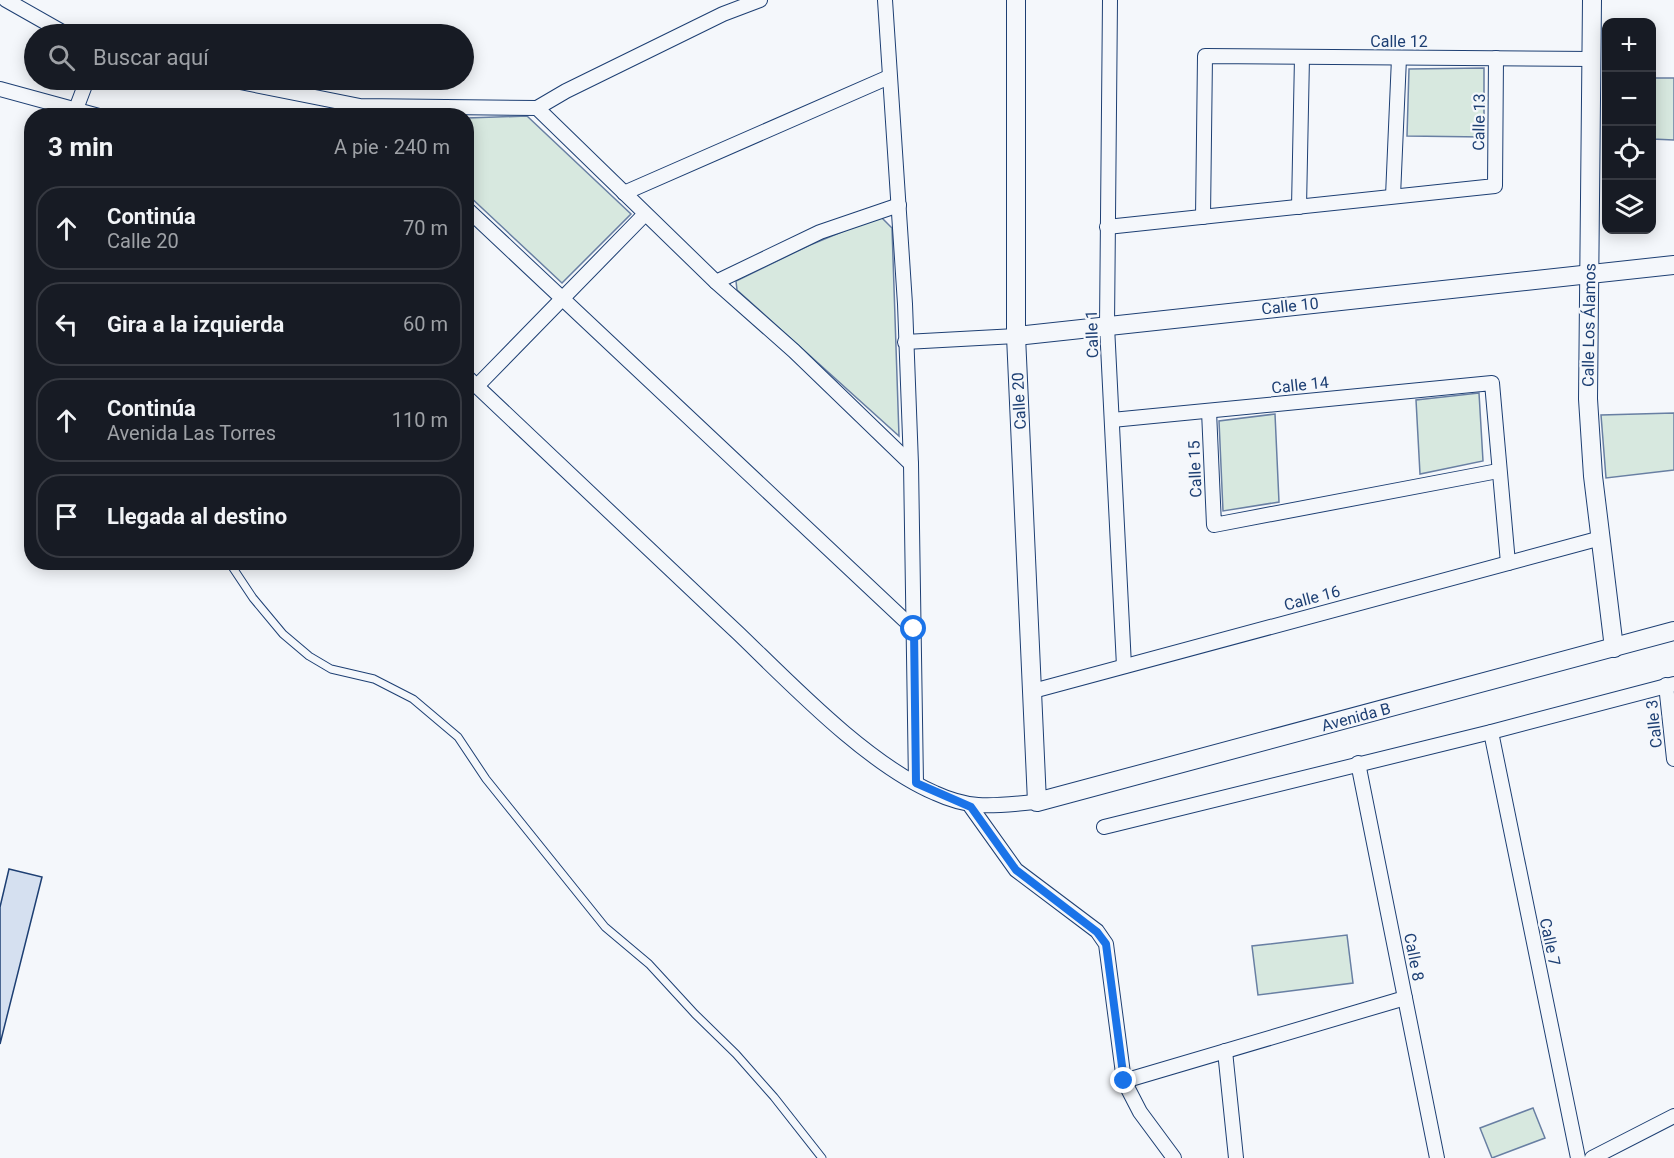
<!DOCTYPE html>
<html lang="es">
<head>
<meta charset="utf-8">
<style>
	:root { --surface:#171b24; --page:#242831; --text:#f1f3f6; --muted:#9ea1a6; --line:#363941 }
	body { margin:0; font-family:Roboto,sans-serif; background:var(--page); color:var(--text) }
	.controls { position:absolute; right:18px; top:18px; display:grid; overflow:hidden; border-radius:12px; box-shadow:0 3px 15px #0003 }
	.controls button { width:54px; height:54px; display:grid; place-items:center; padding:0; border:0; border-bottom:2px solid var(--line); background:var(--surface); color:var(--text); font:30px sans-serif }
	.stop { position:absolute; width:18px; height:18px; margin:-14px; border:4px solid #1a73e8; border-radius:50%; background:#fff }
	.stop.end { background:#1a73e8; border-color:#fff; box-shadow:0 2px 6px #0008 }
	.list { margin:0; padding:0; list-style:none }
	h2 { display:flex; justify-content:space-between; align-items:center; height:78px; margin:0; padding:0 24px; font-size:26px }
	h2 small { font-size:20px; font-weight:400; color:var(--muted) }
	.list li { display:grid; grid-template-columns:39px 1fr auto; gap:18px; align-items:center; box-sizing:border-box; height:84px; margin:0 12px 12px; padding:0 12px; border:2px solid var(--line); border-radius:24px }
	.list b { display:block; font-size:22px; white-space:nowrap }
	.list p { margin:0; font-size:20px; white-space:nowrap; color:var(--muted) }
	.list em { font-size:20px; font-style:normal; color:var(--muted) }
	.icon { flex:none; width:33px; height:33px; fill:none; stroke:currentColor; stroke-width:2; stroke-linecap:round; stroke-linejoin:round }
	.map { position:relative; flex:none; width:1674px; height:1158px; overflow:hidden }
	.search { position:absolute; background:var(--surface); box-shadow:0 3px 15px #0003; left:24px; top:24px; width:450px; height:66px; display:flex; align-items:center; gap:15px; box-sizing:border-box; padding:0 21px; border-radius:33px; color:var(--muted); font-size:22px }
	.panel { position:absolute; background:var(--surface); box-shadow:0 3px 15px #0003; left:24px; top:108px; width:450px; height:462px; border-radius:24px }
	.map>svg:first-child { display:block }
</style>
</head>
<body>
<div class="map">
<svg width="1674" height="1158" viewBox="0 0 1674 1158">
	<rect width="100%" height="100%" fill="#f4f7fb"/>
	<g fill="#d7e8df" stroke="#687fa3" stroke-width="1.5">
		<path d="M1484 68V137L1407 136 1409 69Z"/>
		<path d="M1652 78H1674V140L1652 139Z"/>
		<path d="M527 116 631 214 562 283 467 194V118Z"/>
		<path d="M880 216 892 228 899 436 737 290 736 281 810 245Z"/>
		<path d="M1479 393 1483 461 1420 474 1416 400Z"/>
		<path d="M1674 413V470L1606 478 1601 415Z"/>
		<path d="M1275 414 1279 502 1223 511 1219 421Z"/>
		<path d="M1347 935 1353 983 1258 995 1252 946Z"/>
		<path d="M1533 1108 1545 1138 1492 1158 1480 1128Z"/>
	</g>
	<path fill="#d5e0f0" stroke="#1d3f73" stroke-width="1.5" d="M9 869 42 877 0 1044V907Z"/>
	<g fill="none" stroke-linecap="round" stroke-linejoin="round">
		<defs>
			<path id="service" d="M229 562 253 598 283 634 309 656 331 669 374 679 413 699 458 737 486 779 605 927 649 964 695 1014 736 1054 774 1097 822 1158"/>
			<g id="minor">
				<path d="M6 0 66 34"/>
				<path d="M885 0 905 304 911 464 916 783"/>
				<path d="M1110 0 1107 326 1124 666"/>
				<path d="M230 80 360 106 537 108 566 91 723 14 760 0"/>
				<path d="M0 89 99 116"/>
				<path d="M537 108 716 282 794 351 911 464"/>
				<path d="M76 109 87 80"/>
				<path d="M624 193 889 77"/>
				<path d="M1393 196 1399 58"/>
				<path d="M1299 207 1302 57"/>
				<path d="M466 208 914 629"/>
				<path d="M1203 217 1205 56 1592 59"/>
				<path d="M1107 227 1495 186 1496 58"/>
				<path d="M716 282 820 232 899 205"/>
				<path d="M905 342 1016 336"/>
				<path d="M466 376C557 462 647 548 738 633 791 684 867 764 935 793 974 811 996 805 1037 802"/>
				<path d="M477 386 645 214"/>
				<path d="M1209 411 1214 525 1498 471"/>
				<path d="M1112 420 1492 383 1508 563"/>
				<path d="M1666 685 1674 759"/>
				<path d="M1033 691 1601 538"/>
				<path d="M1491 732 1578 1158"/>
				<path d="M1358 763 1437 1158"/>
				<path d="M971 807 1016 870 1097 931 1106 944 1124 1081 1140 1112 1174 1158"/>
				<path d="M1104 827 1491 732 1674 684"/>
				<path d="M1225 1051 1236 1158"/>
				<path d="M1124 1081 1405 998"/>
				<path d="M1592 1158 1674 1116"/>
			</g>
			<g id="tertiary">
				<path d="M1016 0V336L1037 802 1674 631"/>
				<path d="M1592 0 1588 399 1593 476 1614 648"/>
				<path d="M1016 336 1674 265"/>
			</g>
		</defs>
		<use href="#service" stroke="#1d3f73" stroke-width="9"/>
		<use href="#minor" stroke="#1d3f73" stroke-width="16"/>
		<use href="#tertiary" stroke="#1d3f73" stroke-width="20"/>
		<use href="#service" stroke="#f4f7fb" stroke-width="7"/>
		<use href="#minor" stroke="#f4f7fb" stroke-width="14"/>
		<use href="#tertiary" stroke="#f4f7fb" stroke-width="18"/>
	</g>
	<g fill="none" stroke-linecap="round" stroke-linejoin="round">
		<path stroke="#1a73e8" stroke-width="8" d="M914 629 916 783 971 807 1016 870 1097 932 1106 944 1124 1081"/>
	</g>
	<g text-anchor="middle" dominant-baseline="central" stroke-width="4.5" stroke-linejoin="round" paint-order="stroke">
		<g font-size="16" fill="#1d3f73" stroke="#f4f7fb">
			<text x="1399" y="41">Calle 12</text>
			<text transform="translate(1479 122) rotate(-89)">Calle 13</text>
			<text transform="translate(1290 306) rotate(-6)">Calle 10</text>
			<text transform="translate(1589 325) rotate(-89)">Calle Los Álamos</text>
			<text transform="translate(1092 334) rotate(-92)">Calle 1</text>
			<text transform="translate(1300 385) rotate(-6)">Calle 14</text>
			<text transform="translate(1019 401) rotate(-93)">Calle 20</text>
			<text transform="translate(1195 469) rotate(-92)">Calle 15</text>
			<text transform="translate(1312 598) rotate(-15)">Calle 16</text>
			<text transform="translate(1356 717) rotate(-15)">Avenida B</text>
			<text transform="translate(1654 724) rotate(-96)">Calle 3</text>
			<text transform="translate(1550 942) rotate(78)">Calle 7</text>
			<text transform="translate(1414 957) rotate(79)">Calle 8</text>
		</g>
	</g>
</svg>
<div class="controls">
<button>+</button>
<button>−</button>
<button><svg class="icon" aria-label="locate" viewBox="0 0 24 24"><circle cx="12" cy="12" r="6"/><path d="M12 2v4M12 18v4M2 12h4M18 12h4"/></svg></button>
<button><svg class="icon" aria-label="layers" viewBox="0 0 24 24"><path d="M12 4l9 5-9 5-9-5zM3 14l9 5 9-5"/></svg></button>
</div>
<div class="stop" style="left:914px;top:629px"></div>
<div class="stop end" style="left:1124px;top:1081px"></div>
<div class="search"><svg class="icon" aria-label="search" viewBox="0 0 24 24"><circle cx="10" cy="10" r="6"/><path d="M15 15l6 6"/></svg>Buscar aquí</div>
<section class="panel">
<h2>3 min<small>A pie · 240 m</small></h2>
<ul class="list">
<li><svg class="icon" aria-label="ahead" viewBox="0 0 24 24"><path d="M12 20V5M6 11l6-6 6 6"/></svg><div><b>Continúa</b><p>Calle 20</p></div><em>70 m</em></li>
<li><svg class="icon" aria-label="left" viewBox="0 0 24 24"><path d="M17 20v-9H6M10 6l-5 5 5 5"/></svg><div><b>Gira a la izquierda</b></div><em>60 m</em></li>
<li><svg class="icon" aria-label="ahead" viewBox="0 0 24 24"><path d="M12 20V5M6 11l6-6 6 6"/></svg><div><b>Continúa</b><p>Avenida Las Torres</p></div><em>110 m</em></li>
<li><svg class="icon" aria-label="arrive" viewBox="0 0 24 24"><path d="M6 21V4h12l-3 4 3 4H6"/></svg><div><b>Llegada al destino</b></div></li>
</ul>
</section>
</div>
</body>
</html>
